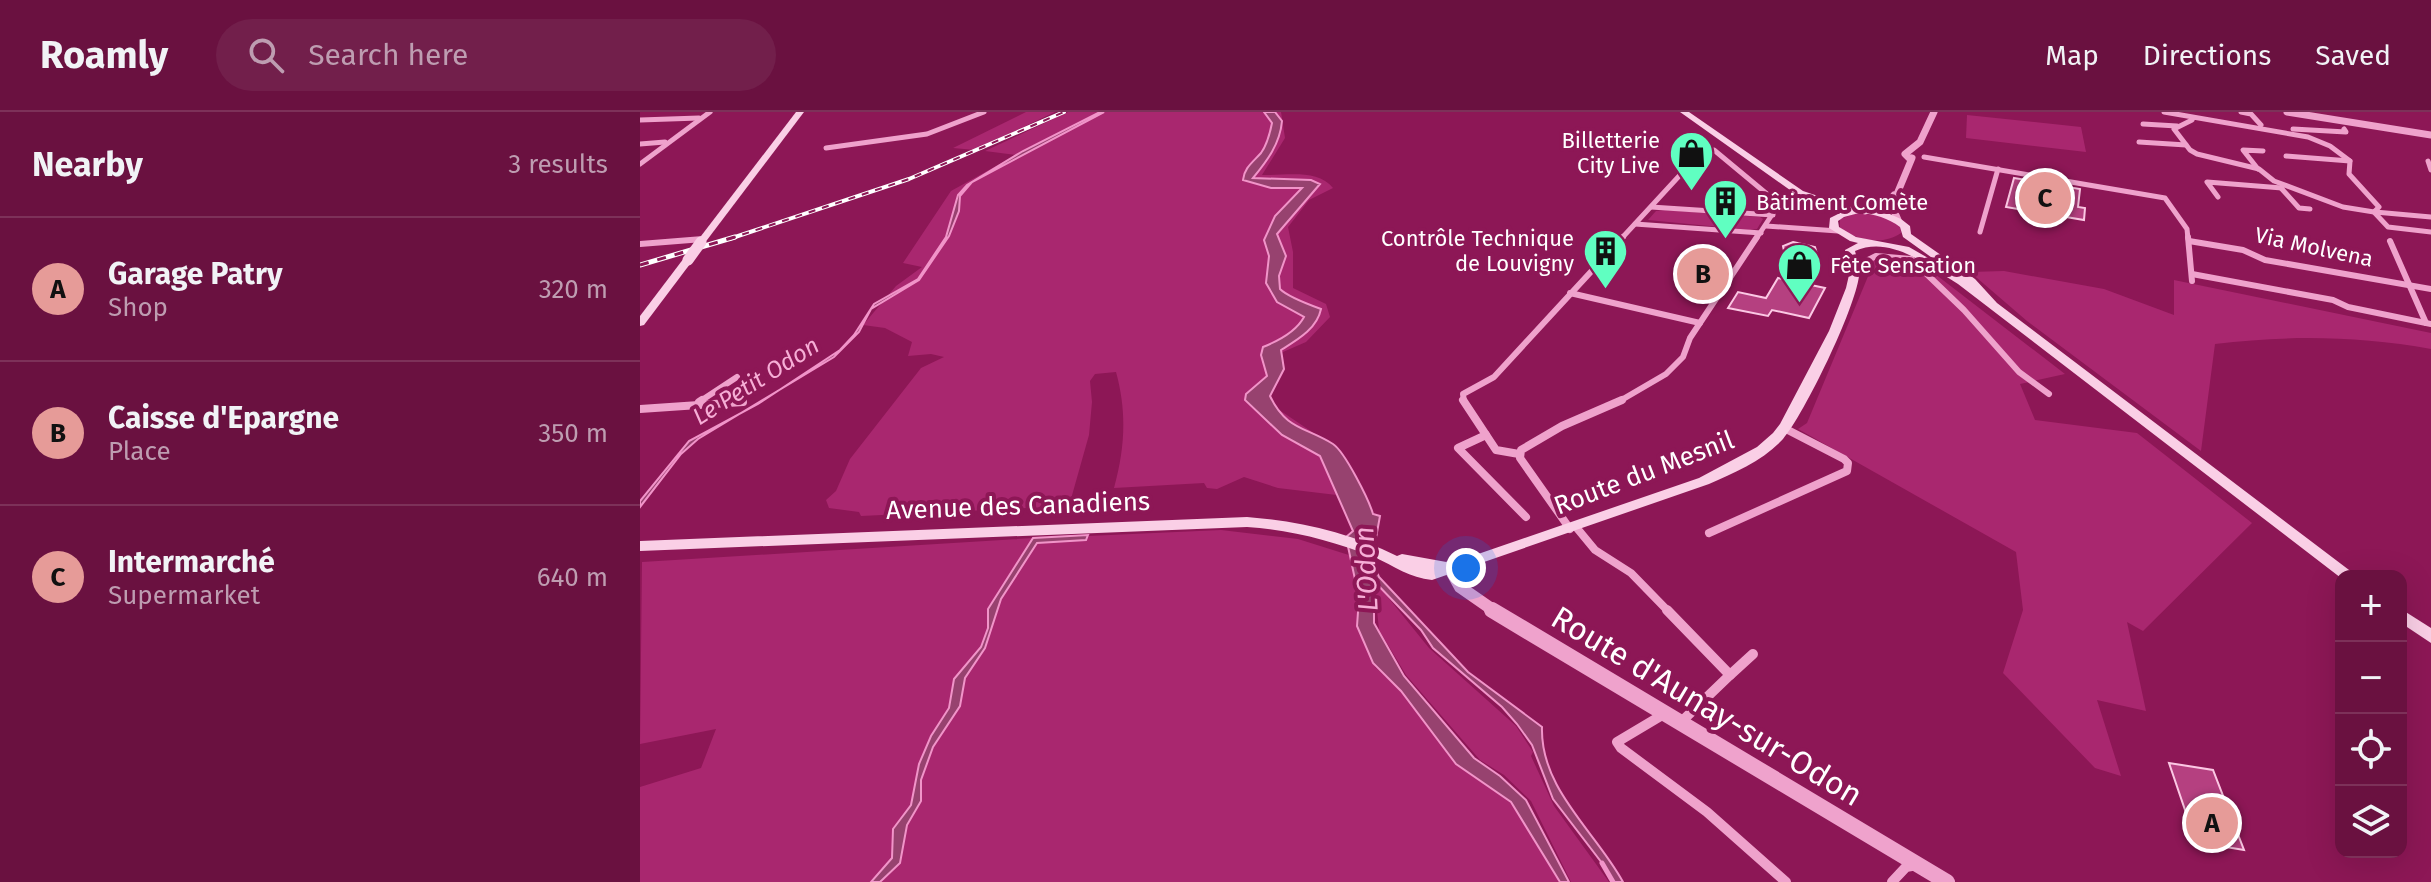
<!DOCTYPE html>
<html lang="en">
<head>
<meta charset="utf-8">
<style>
	:root { --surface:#6a1140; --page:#721f4b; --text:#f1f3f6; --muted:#be9db1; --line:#7d3159; --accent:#e69b98 }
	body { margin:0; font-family:"Fira Sans",sans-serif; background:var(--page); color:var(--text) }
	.controls { position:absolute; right:24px; bottom:24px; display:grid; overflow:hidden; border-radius:16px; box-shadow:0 8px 32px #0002 }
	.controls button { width:72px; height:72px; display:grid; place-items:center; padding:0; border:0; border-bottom:2px solid var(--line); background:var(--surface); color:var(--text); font:40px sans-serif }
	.you { position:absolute; left:826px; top:456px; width:28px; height:28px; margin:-20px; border:6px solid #fff; border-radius:50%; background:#1a73e8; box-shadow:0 0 0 12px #1a73e833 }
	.badge { display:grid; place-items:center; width:52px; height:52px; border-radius:50%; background:var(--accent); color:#111; font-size:26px; font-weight:700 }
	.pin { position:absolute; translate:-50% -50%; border:4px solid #fff; box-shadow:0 2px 8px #0006 }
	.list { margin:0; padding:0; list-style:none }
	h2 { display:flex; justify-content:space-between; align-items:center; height:104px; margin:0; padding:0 32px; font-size:34px }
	h2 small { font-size:26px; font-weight:400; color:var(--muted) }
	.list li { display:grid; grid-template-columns:52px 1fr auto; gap:24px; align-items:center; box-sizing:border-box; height:144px; padding:0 32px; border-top:2px solid var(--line) }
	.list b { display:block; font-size:30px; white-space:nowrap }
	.list p { margin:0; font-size:26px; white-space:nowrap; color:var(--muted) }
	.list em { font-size:26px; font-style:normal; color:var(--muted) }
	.icon { flex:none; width:44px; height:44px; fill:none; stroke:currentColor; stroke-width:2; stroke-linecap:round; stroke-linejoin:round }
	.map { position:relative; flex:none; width:1791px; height:770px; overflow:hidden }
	header { display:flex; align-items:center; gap:48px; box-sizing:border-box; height:112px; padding:0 40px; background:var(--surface); border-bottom:2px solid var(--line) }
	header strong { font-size:38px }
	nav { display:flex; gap:44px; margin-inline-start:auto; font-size:28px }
	.search { width:560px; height:72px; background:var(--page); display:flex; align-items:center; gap:20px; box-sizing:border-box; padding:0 28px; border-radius:44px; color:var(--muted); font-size:30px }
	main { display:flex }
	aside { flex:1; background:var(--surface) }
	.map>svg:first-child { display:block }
</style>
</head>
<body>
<header>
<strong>Roamly</strong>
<div class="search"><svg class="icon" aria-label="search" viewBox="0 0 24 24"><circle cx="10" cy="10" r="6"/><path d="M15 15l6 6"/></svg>Search here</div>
<nav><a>Map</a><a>Directions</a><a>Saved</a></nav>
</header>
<main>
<aside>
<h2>Nearby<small>3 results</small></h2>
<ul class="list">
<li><span class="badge">A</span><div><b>Garage Patry</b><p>Shop</p></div><em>320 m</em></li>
<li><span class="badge">B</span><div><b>Caisse d'Epargne</b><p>Place</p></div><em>350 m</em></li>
<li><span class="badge">C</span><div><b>Intermarché</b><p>Supermarket</p></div><em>640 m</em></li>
</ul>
</aside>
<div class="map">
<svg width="1791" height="770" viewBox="0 0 1791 770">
	<rect width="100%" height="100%" fill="#8d1756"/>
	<g fill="#a9276f">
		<path d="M386 0H415L335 38 313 36Z"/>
		<path d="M428 0H641L645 26 622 63C644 64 677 56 693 76L669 88 648 115 653 140V176L686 192 690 205 666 230 636 243 639 269 620 285 690 332 705 384 638 376 604 365 577 377 567 376 564 371 474 376C485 336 487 300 476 260L455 262 450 269 452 290 449 323 429 394 221 404 219 400 189 396 186 388 196 379 210 347 281 256 304 245 291 242 268 244 272 230 245 216 223 213 256 174 282 155 263 151 311 79 376 43 345 39Z"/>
		<path d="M1327 3 1441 15 1446 40 1326 26Z"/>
		<path d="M1025 98 1120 105 1123 107 1117 117 1110 118 1008 108 1016 99Z"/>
		<path d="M1217 101 1243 104 1260 113 1261 121C1243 134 1216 128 1200 116V107Z"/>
		<path d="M1273 145 1425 262 1380 272 1395 308 1497 321 1612 411 1503 519 1487 510 1506 599 1457 588 1481 664 1455 656 1363 561 1383 498 1376 440 1158 317 1167 311 1229 162 1224 152 1232 147Z"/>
		<path d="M1364 159 1464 177 1534 203V168L1791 221V237C1718 224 1648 223 1575 232L1561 339 1387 209 1330 160Z"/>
		<path d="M581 418 658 427 712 444 719 486 717 514 735 555 761 579 816 652 871 690 920 770H240L260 751 267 713 281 689V668L293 635 320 594 325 566 345 536 361 487 397 431 446 428 448 424Z"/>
		<path d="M393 426 348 497V516L341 535 313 571 309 596 291 624 279 652 271 693 255 715 252 746 231 770H0V675L61 656 76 617 0 632 2 450Z"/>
		<path d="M734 468 789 536 876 614 893 640 891 644 914 694 969 770H931L891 689 864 663 840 648 766 563 739 518Z"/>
	</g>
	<g fill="#97426f" stroke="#f194c9" stroke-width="2">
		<path d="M460 0H464L332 70 320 84 319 99 309 124 279 168 231 197 219 220 194 245 58 327 41 342 0 395V389L49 329 118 292 200 238 214 223 234 192 278 167 306 125 318 83 327 73 383 39Z"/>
		<path d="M624 0H635L642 9C640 32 627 49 613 66L671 68 680 72 637 122 646 144 639 164 640 177C647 184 670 193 681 197 677 217 657 228 641 238L644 257 630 284C646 318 666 315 693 332 705 340 729 388 733 402L740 404 736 426 731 428 732 446 739 465 828 560 902 615C900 677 956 720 983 770H973L965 755 913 687 892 633 877 612 862 595 793 536 781 518 734 469V511L764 564 834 646 860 664 886 688 929 770H920L871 690 816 652 761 579 733 551 717 514 719 486 706 425 713 419 680 344 642 323 605 288 606 282 627 264 621 243 623 235C638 229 656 220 664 205L637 190 626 171 629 144 624 128 635 104 662 76H631L603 68C604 56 613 50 621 41 627 33 630 21 632 11Z"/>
		<path d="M448 423 446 428 397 431 361 487 345 536 325 566 320 594 293 635 281 668V689L267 713 260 751 240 770H231L252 746 253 717 271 693 279 652 291 624 309 596 314 567 341 535 348 516V497L393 426Z"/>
	</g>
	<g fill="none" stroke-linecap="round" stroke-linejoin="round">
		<path stroke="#f194c9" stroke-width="5" d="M962 751 973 770"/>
	</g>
	<g fill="#b54080" stroke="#fbc8e4" stroke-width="2">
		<path d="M1374 66 1440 77 1438 95 1445 96 1444 108 1366 95Z"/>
		<path d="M1153 130 1175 135 1180 152 1158 151 1156 144 1145 143 1143 134Z"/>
		<path d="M1138 166 1185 176 1169 206 1132 198 1128 204 1088 196 1098 180 1126 186Z"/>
		<path d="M1529 651 1573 658 1604 738 1556 730Z"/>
	</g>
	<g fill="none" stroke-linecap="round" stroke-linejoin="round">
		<g stroke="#efa2cc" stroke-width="5">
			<path d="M1524 0 1668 25 1690 34 1710 49 1709 62 1739 95 1734 100 1703 95 1634 69 1619 57 1557 42 1550 38 1534 17 1552 8"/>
			<path d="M1601 0 1611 2 1621 13"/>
			<path d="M0 8 59 6"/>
			<path d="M1503 12 1537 14"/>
			<path d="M1653 17 1706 20 1704 17"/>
			<path d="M1499 30 1546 33"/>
			<path d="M0 32 25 30"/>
			<path d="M186 36 287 22 344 0"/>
			<path d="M1646 44 1710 49"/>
			<path d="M1284 45 1525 86 1547 117 1548 127"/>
			<path d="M1788 49 1791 58"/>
			<path d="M0 52 70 0"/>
			<path d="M1618 57 1603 38 1623 39"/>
			<path d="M1641 76 1659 96 1670 97"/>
			<path d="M1578 85 1567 70 1642 76"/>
			<path d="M1011 95 1133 103"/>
			<path d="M1734 100 1748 115 1791 120"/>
			<path d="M1735 100 1791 105"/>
			<path d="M995 112 1121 121"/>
			<path d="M1126 114 1198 119"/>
			<path d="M1340 120 1358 57"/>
			<path d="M981 127 1064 37 1074 38 1139 92 1116 127"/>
		</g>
		<g stroke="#efa2cc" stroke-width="6">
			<path d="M1548 125 1552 169"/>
			<path d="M1549 129 1603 138 1625 148 1791 177"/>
			<path d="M1750 129 1786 211"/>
			<path d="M0 132 63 127"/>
			<path d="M1207 153 1220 152 1236 144 1271 147 1324 198 1379 260 1409 282"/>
			<path d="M1552 162 1693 188 1708 195 1791 212"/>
			<path d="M930 181 1060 211"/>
			<path d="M59 290 97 265"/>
			<path d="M824 290 823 282 854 265 983 125"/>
			<path d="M978 290 1026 262 1043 245 1050 226 1117 125"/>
		</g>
		<g stroke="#efa2cc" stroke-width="8">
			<path d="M823 288 856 338 879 342"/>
			<path d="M59 290 62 288"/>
			<path d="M0 297 103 290"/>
			<path d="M846 323 818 336 886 405"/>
			<path d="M936 415 955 438 991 461 1029 500"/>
			<path d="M930 417 880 346 881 338 922 314 982 288"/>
			<path d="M1069 421 1207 359 1208 351 1204 347 1144 316"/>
		</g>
		<g stroke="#efa2cc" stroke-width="10">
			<path d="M1027 498 1090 563 1041 610"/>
			<path d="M1090 563 1113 542"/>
			<path d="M1024 602 977 630 981 636 1067 700 1146 770"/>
			<path d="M1252 770 1266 755 1277 753"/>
		</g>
		<g stroke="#efa2cc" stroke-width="7">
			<path d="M1647 0 1791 23"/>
			<path d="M1269 46 1265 42 1280 30 1294 0"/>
			<path d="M1225 99 1250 89 1254 83"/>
			<path d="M1258 108 1252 94 1272 46"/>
		</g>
		<path stroke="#efa2cc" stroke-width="12" d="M809 455 820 475 856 500"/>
		<path stroke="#efa2cc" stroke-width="16" d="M852 498 1307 770"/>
		<g fill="#facfe6" fill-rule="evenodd">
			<path d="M156 0H164L64 132H58V128Z"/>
			<path d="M1040 0H1049L1163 79 1214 96 1243 99 1261 107 1270 114 1271 122 1335 167 1357 191 1717 464H1701V466L1318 172C1288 154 1251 123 1215 139 1217 147 1220 155 1219 164 1215 197 1165 301 1143 327 1124 348 1094 361 1069 372L792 468C770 466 754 454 734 445 693 429 651 418 607 415L0 439V429L607 405C658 409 711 421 757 444L762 442 812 451 1059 366 1117 335 1133 321 1140 312 1189 219 1206 176 1209 163 1205 138 1218 131 1210 129 1189 116 1190 106 1204 99 1157 83ZM1219 101C1235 102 1248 106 1260 115L1263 125 1309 158 1269 135 1216 125 1199 115 1198 109 1204 105Z"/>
			<path d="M44 146 53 148 4 213 0 214V204Z"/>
			<path d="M1761 497 1791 516V531L1761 511Z"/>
		</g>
		<defs>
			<path id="rail-far1" d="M89 127 269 67 424 0"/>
			<path id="rail" d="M0 153 95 125"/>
		</defs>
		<use href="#rail-far1" stroke="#fff" stroke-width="4"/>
		<use href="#rail" stroke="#fff" stroke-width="5"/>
		<use href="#rail-far1" stroke="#8d1756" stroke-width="2" stroke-dasharray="7" stroke-linecap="butt"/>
		<use href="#rail" stroke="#8d1756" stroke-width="3" stroke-dasharray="9" stroke-linecap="butt"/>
		<path stroke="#facfe6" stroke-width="11" d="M48 148 61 130"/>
	</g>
	<defs>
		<symbol id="shop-pin" viewBox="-11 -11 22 30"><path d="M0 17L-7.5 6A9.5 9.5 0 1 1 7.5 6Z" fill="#60ffc1" stroke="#8d1756"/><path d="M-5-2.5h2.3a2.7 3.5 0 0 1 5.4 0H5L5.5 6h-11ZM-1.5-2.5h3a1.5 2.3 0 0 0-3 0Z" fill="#111"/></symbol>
		<symbol id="building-pin" viewBox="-11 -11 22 30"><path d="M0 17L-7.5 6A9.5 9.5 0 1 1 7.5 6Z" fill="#60ffc1" stroke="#8d1756"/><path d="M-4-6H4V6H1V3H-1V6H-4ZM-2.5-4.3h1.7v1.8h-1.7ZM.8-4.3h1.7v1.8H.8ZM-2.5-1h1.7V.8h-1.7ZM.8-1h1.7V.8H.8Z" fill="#111"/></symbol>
	</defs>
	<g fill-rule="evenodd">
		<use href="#shop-pin" x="1026" y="16" width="51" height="69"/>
		<use href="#building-pin" x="1060" y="64" width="51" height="69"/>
		<use href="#building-pin" x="940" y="114" width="51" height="69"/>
		<use href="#shop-pin" x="1134" y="128" width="51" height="69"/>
	</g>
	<g text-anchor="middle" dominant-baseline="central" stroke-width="8" stroke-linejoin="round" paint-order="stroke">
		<g font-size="22" fill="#fff" stroke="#8d1756" text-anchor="end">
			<text x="1020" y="28">Billetterie<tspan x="1020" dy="25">City Live</tspan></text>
			<text x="1116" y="90" text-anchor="start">Bâtiment Comète</text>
			<text x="934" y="126">Contrôle Technique<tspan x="934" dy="25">de Louvigny</tspan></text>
			<text x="1190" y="153" text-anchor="start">Fête Sensation</text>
		</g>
		<g font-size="22" fill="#fff" stroke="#8d1756">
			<text transform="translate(1674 135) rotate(12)">Via Molvena</text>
		</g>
		<g font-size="24" font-style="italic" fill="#f6aed6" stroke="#8d1756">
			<text transform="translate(116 269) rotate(-32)">Le Petit Odon</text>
		</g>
		<g font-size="26" fill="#fff" stroke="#8d1756">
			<text transform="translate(1004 361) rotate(-21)">Route du Mesnil</text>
			<text transform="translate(378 394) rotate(-2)">Avenue des Canadiens</text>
		</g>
		<g font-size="28" font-style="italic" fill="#f6aed6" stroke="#8d1756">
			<text transform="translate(726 457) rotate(-93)">L'Odon</text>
		</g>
		<g font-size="32" fill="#fff" stroke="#8d1756">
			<text transform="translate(1067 594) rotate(31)">Route d'Aunay-sur-Odon</text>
		</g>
	</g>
</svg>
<div class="controls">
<button>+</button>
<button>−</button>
<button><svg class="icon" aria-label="locate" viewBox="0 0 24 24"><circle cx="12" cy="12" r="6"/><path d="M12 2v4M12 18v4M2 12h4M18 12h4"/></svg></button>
<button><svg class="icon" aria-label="layers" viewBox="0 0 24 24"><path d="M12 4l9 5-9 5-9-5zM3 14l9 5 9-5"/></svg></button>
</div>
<div class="you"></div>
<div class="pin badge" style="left:1572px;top:711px">A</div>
<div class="pin badge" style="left:1063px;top:162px">B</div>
<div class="pin badge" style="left:1405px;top:86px">C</div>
</div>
</main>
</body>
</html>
